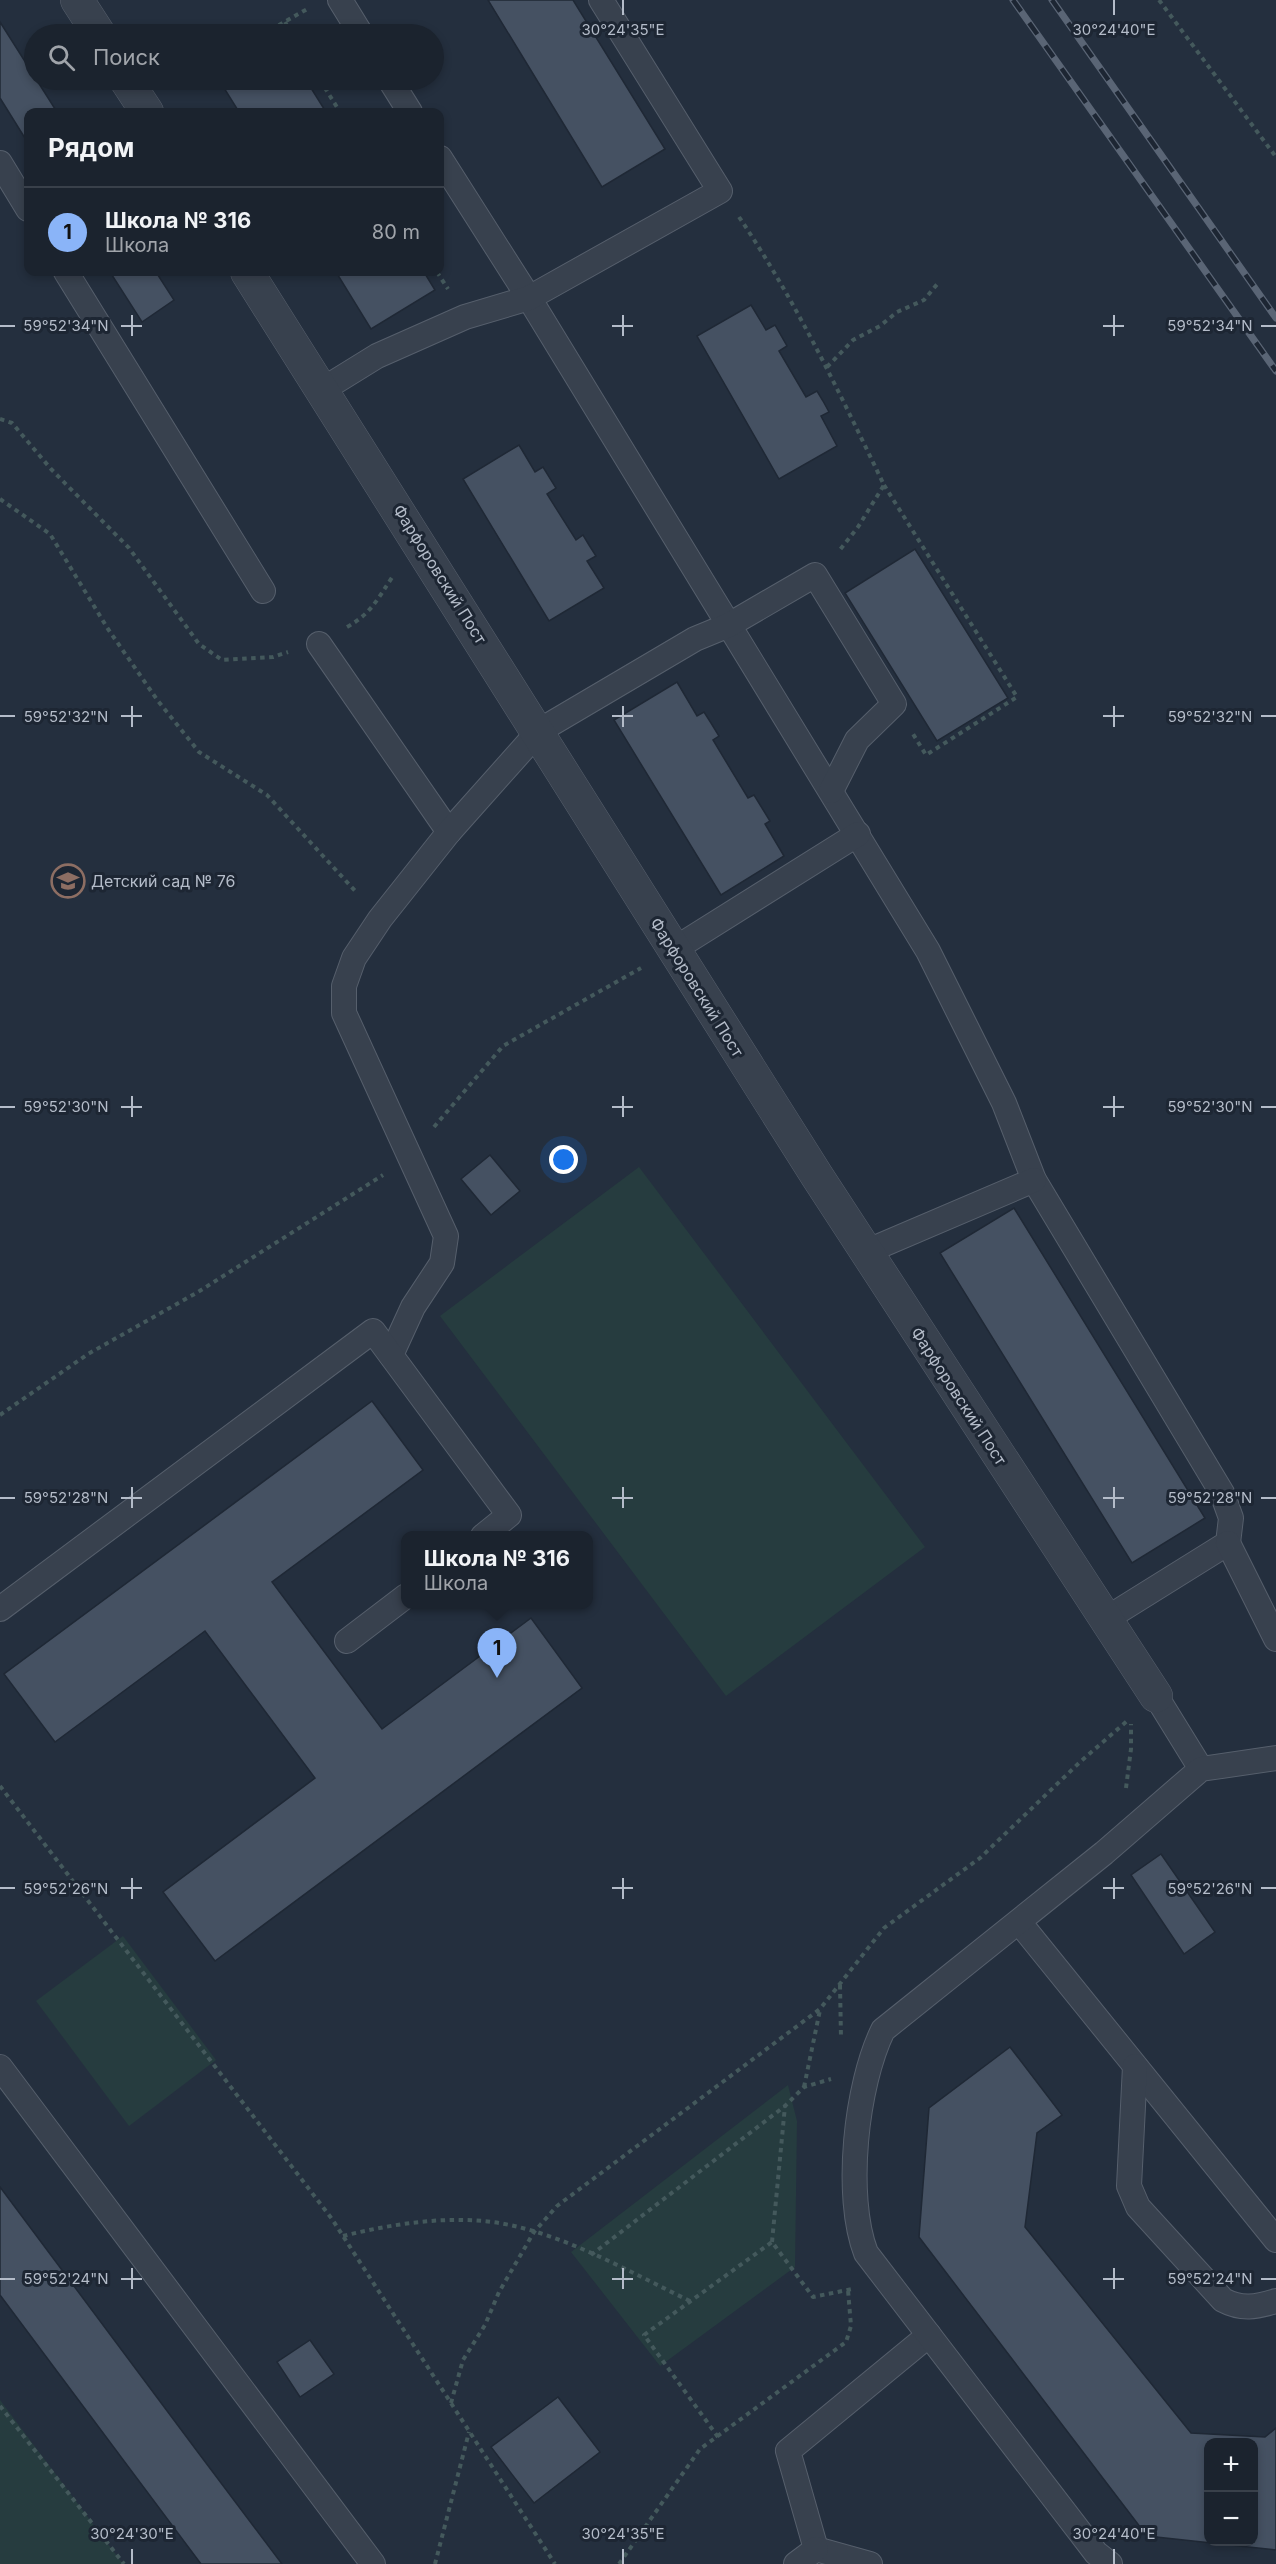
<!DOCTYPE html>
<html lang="ru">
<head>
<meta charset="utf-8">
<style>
	:root { --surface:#1b232e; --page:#282f3a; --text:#f1f3f6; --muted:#a0a4aa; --line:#39404a; --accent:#8ab4f8 }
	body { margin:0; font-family:Inter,sans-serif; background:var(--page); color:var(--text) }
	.controls { position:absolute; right:18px; bottom:18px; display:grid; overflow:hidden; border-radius:12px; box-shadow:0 3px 9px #0003 }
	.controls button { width:54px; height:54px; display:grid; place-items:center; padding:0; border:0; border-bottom:2px solid var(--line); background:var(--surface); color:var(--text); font:30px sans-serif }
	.you { position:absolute; left:564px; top:1160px; width:21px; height:21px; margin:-15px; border:4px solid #fff; border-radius:50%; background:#1a73e8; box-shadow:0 0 0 9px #1a73e833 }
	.badge { display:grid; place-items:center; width:39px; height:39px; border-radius:50%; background:var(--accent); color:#111; font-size:20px; font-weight:700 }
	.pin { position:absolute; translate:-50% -50px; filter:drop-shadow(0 2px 3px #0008) }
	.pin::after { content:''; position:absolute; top:32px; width:21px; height:18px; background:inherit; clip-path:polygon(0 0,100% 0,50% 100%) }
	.popup { position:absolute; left:401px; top:1531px; width:192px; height:78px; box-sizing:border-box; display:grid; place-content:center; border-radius:12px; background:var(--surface); filter:drop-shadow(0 2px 4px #0005); font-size:20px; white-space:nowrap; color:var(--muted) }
	.popup b { font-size:22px; color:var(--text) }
	.popup::after { content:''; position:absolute; left:50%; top:100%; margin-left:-12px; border:12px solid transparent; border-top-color:var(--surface) }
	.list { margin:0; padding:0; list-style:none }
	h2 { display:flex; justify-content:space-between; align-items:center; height:78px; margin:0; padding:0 24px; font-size:26px }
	h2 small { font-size:20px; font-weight:400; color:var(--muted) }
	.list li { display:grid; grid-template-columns:39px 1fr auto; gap:18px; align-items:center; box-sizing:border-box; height:90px; padding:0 24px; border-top:2px solid var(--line) }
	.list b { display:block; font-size:22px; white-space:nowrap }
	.list p { margin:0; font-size:20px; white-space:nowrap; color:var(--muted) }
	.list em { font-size:20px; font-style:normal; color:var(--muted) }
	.icon { flex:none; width:33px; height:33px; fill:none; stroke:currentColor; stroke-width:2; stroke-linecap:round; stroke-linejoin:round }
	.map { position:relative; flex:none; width:1276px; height:2564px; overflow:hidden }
	.search { position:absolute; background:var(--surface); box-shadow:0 3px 9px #0003; left:24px; top:24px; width:420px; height:66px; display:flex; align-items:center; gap:15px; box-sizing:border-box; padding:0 21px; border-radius:33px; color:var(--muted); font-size:22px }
	.panel { position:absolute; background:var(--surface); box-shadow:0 3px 9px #0003; left:24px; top:108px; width:420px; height:168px; border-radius:12px }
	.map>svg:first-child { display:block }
</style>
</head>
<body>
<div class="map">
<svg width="1276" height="2564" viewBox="0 0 1276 2564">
	<rect width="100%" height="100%" fill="#242f3e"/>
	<g fill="#263c3f">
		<path d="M639 1167 925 1547 726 1696 440 1316Z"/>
		<path d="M123 1936 216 2060 129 2126 36 2001Z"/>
		<path d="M788 2085 797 2121 795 2267 660 2366 571 2252Z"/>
		<path d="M0 2400 123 2564H0Z"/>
	</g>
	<g fill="#455162" stroke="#1f2835" stroke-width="1.5" fill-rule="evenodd">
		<path d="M488 0H573L665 149 602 187Z"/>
		<path d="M0 22 57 112H28V143L0 98Z"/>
		<path d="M219 80H306L326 112H239Z"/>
		<path d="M110 272H156L174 300 142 322Z"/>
		<path d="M336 272H424L435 290 371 329Z"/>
		<path d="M751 305 766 330 775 325 787 346 779 351 806 397 817 391 823 401 829 412 821 416 837 446 779 479 697 336Z"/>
		<path d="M519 445 535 472 543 467 556 488 547 494 576 540 583 535 589 545 596 556 587 561 604 588 549 621 463 479Z"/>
		<path d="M915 549 1008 698 937 741 845 593Z"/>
		<path d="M677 682 697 716 704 712 711 723 719 736 713 740 748 798 754 795 770 821 765 824 784 856 721 895 614 720Z"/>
		<path d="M490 1155 520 1191 491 1215 461 1179Z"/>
		<path d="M1014 1208 1205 1518 1132 1563 940 1253Z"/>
		<path d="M372 1401 423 1470 272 1582 382 1729 531 1618 582 1688 215 1961 163 1892 315 1778 205 1631 55 1742 4 1674Z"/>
		<path d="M1161 1854 1215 1932 1184 1954 1131 1875Z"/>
		<path d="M1010 2047 1062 2115 1037 2133 1025 2227 1191 2433 1265 2437 1276 2428V2550L1147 2536 919 2237 929 2108ZM1208 2442H1254V2542H1208Z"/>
		<path d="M0 2187 197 2451 282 2564H201L0 2295Z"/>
		<path d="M310 2340 334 2374 300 2397 277 2362Z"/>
		<path d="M558 2397 600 2452 534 2503 491 2447Z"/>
	</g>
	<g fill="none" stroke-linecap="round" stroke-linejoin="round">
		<defs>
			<g id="service">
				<path d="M340 0 361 34"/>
				<path d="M390 80 410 112"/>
				<path d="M440 158 529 298 928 951 1004 1103 1034 1180 1222 1493 1231 1518 1228 1543 1106 1619"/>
				<path d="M0 163 28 209"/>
				<path d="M66 272 263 591"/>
				<path d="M322 390 377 356 465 317 529 298 720 191 601 0"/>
				<path d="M319 644 449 832"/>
				<path d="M673 950 858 834"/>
				<path d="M868 1251 1034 1180"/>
				<path d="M391 1355 413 1307 442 1263 446 1236 344 1013V986L354 958 380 919 449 832 539 731 695 639 729 625 815 575 894 704 857 740 831 791"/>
				<path d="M1228 1543 1276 1639"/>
				<path d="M0 1609 373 1331 509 1515 483 1536"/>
				<path d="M347 1641 406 1596"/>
				<path d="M1156 1696 1201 1769"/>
				<path d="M1019 1922 1276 2240"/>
				<path d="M1135 2066 1129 2186 1138 2207 1223 2300C1242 2310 1256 2307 1276 2301"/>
				<path d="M0 2067 373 2564"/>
				<path d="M816 2549 788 2451 929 2335"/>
				<path d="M816 2549 870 2564"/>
				<path d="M796 2564 816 2549"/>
				<path d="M1110 2564 1096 2553 866 2253C844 2196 856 2085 883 2030L1104 1853 1201 1769 1276 1758"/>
			</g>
			<g id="minor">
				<path d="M77 0 99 34"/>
				<path d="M126 80 147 112"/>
				<path d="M247 272 817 1176 1156 1696"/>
			</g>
		</defs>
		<use href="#service" stroke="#565f6c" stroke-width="26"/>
		<use href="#minor" stroke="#565f6c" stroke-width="34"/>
		<g stroke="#44595c" stroke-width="4" stroke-dasharray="4.5 4.5" stroke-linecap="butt">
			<path d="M1159 0 1276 157"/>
			<path d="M285 22 292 34"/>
			<path d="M263 34 309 8"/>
			<path d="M320 80 340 112"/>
			<path d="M176 85 186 80"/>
			<path d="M739 217C796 301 840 394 884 485L858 527 839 551"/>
			<path d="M437 272 448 289"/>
			<path d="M827 367 853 340 880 326 897 312 924 300 939 282"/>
			<path d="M0 419 12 423 51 469 129 548 199 644 222 660 273 657 288 652"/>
			<path d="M884 485 1017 697 926 755 913 734"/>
			<path d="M0 499 50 534 108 629 158 701 199 752 267 795 357 893"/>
			<path d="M347 627C372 613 378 598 393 576"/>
			<path d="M434 1127 503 1046 641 968"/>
			<path d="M0 1415 88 1354 198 1292 383 1175"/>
			<path d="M0 1786 332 2219 555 2564"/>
			<path d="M1126 1788 1131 1749V1724"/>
			<path d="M840 1985 841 2038"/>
			<path d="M804 2087 820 2010"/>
			<path d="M343 2236C388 2225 435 2217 483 2221 553 2227 627 2271 690 2301"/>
			<path d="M772 2242 785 2106 804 2087 831 2079"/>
			<path d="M591 2255 785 2106"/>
			<path d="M451 2403 463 2360 485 2325 499 2292 534 2232 557 2206 820 2009 884 1928 980 1858 1080 1762 1127 1721"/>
			<path d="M0 2406 124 2564"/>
			<path d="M718 2437 644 2335 772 2242 813 2297 852 2289"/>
			<path d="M435 2564 469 2432"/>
			<path d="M619 2564 700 2449 846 2342 851 2326 848 2290"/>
		</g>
		<use href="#service" stroke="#38414e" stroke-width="24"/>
		<use href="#minor" stroke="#38414e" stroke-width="33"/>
		<defs>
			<g id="rail">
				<path d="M1013 0 1276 371"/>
				<path d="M1052 0 1276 318"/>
			</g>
		</defs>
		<use href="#rail" stroke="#5a6575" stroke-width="7"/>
		<use href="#rail" stroke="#1d2633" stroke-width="4.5" stroke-dasharray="14" stroke-linecap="butt"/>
	</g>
	<path fill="none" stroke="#b4bcc9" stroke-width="2" d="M623 0V15M1114 0V15M132 315V336M623 315V336M1114 315V336M0 326H15M121 326H142M612 326H633M1103 326H1124M1261 326H1276M132 706V727M623 706V727M1114 706V727M0 716H15M121 716H142M612 716H633M1103 716H1124M1261 716H1276M132 1096V1117M623 1096V1117M1114 1096V1117M0 1107H15M121 1107H142M612 1107H633M1103 1107H1124M1261 1107H1276M132 1487V1508M623 1487V1508M1114 1487V1508M0 1498H15M121 1498H142M612 1498H633M1103 1498H1124M1261 1498H1276M132 1878V1899M623 1878V1899M1114 1878V1899M0 1888H15M121 1888H142M612 1888H633M1103 1888H1124M1261 1888H1276M132 2268V2289M623 2268V2289M1114 2268V2289M0 2279H15M121 2279H142M612 2279H633M1103 2279H1124M1261 2279H1276M132 2549V2564M623 2549V2564M1114 2549V2564"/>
	<defs>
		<symbol id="school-ring" viewBox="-11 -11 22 22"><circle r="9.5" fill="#1d2633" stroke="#8d6e63" stroke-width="1.5"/><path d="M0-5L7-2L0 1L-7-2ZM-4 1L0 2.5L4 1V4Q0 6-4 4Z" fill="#8d6e63"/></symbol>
	</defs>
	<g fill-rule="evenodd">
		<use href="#school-ring" x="49" y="862" width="38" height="38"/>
	</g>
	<g text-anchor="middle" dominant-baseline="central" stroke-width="6" stroke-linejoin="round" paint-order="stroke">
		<g font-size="16" fill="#b4bcc9" stroke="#1d2633">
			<text transform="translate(440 574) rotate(58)">Фарфоровский Пост</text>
			<text transform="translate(697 987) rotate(58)">Фарфоровский Пост</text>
			<text transform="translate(959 1396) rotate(57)">Фарфоровский Пост</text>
		</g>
		<g font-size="16" fill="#b4bcc9" stroke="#1d2633" text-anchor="start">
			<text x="91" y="881">Детский сад № 76</text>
		</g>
	</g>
	<g font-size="15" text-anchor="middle" fill="#b4bcc9" stroke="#1d2633" stroke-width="6" stroke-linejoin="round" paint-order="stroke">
		<text x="623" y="35">30°24'35"E</text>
		<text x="1114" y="35">30°24'40"E</text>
		<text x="66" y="331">59°52'34"N</text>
		<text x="1210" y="331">59°52'34"N</text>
		<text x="66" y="722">59°52'32"N</text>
		<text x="1210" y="722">59°52'32"N</text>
		<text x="66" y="1112">59°52'30"N</text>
		<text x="1210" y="1112">59°52'30"N</text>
		<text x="66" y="1503">59°52'28"N</text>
		<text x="1210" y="1503">59°52'28"N</text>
		<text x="66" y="1894">59°52'26"N</text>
		<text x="1210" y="1894">59°52'26"N</text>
		<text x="66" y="2284">59°52'24"N</text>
		<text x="1210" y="2284">59°52'24"N</text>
		<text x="132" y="2539">30°24'30"E</text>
		<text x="623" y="2539">30°24'35"E</text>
		<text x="1114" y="2539">30°24'40"E</text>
	</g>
</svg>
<div class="controls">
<button>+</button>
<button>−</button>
</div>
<div class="you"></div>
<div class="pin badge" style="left:497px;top:1678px">1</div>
<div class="popup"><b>Школа № 316</b>Школа</div>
<div class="search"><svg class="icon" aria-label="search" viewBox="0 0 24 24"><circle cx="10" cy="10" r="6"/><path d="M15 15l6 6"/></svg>Поиск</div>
<section class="panel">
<h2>Рядом<small></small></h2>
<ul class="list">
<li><span class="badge">1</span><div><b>Школа № 316</b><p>Школа</p></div><em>80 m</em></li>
</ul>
</section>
</div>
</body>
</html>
